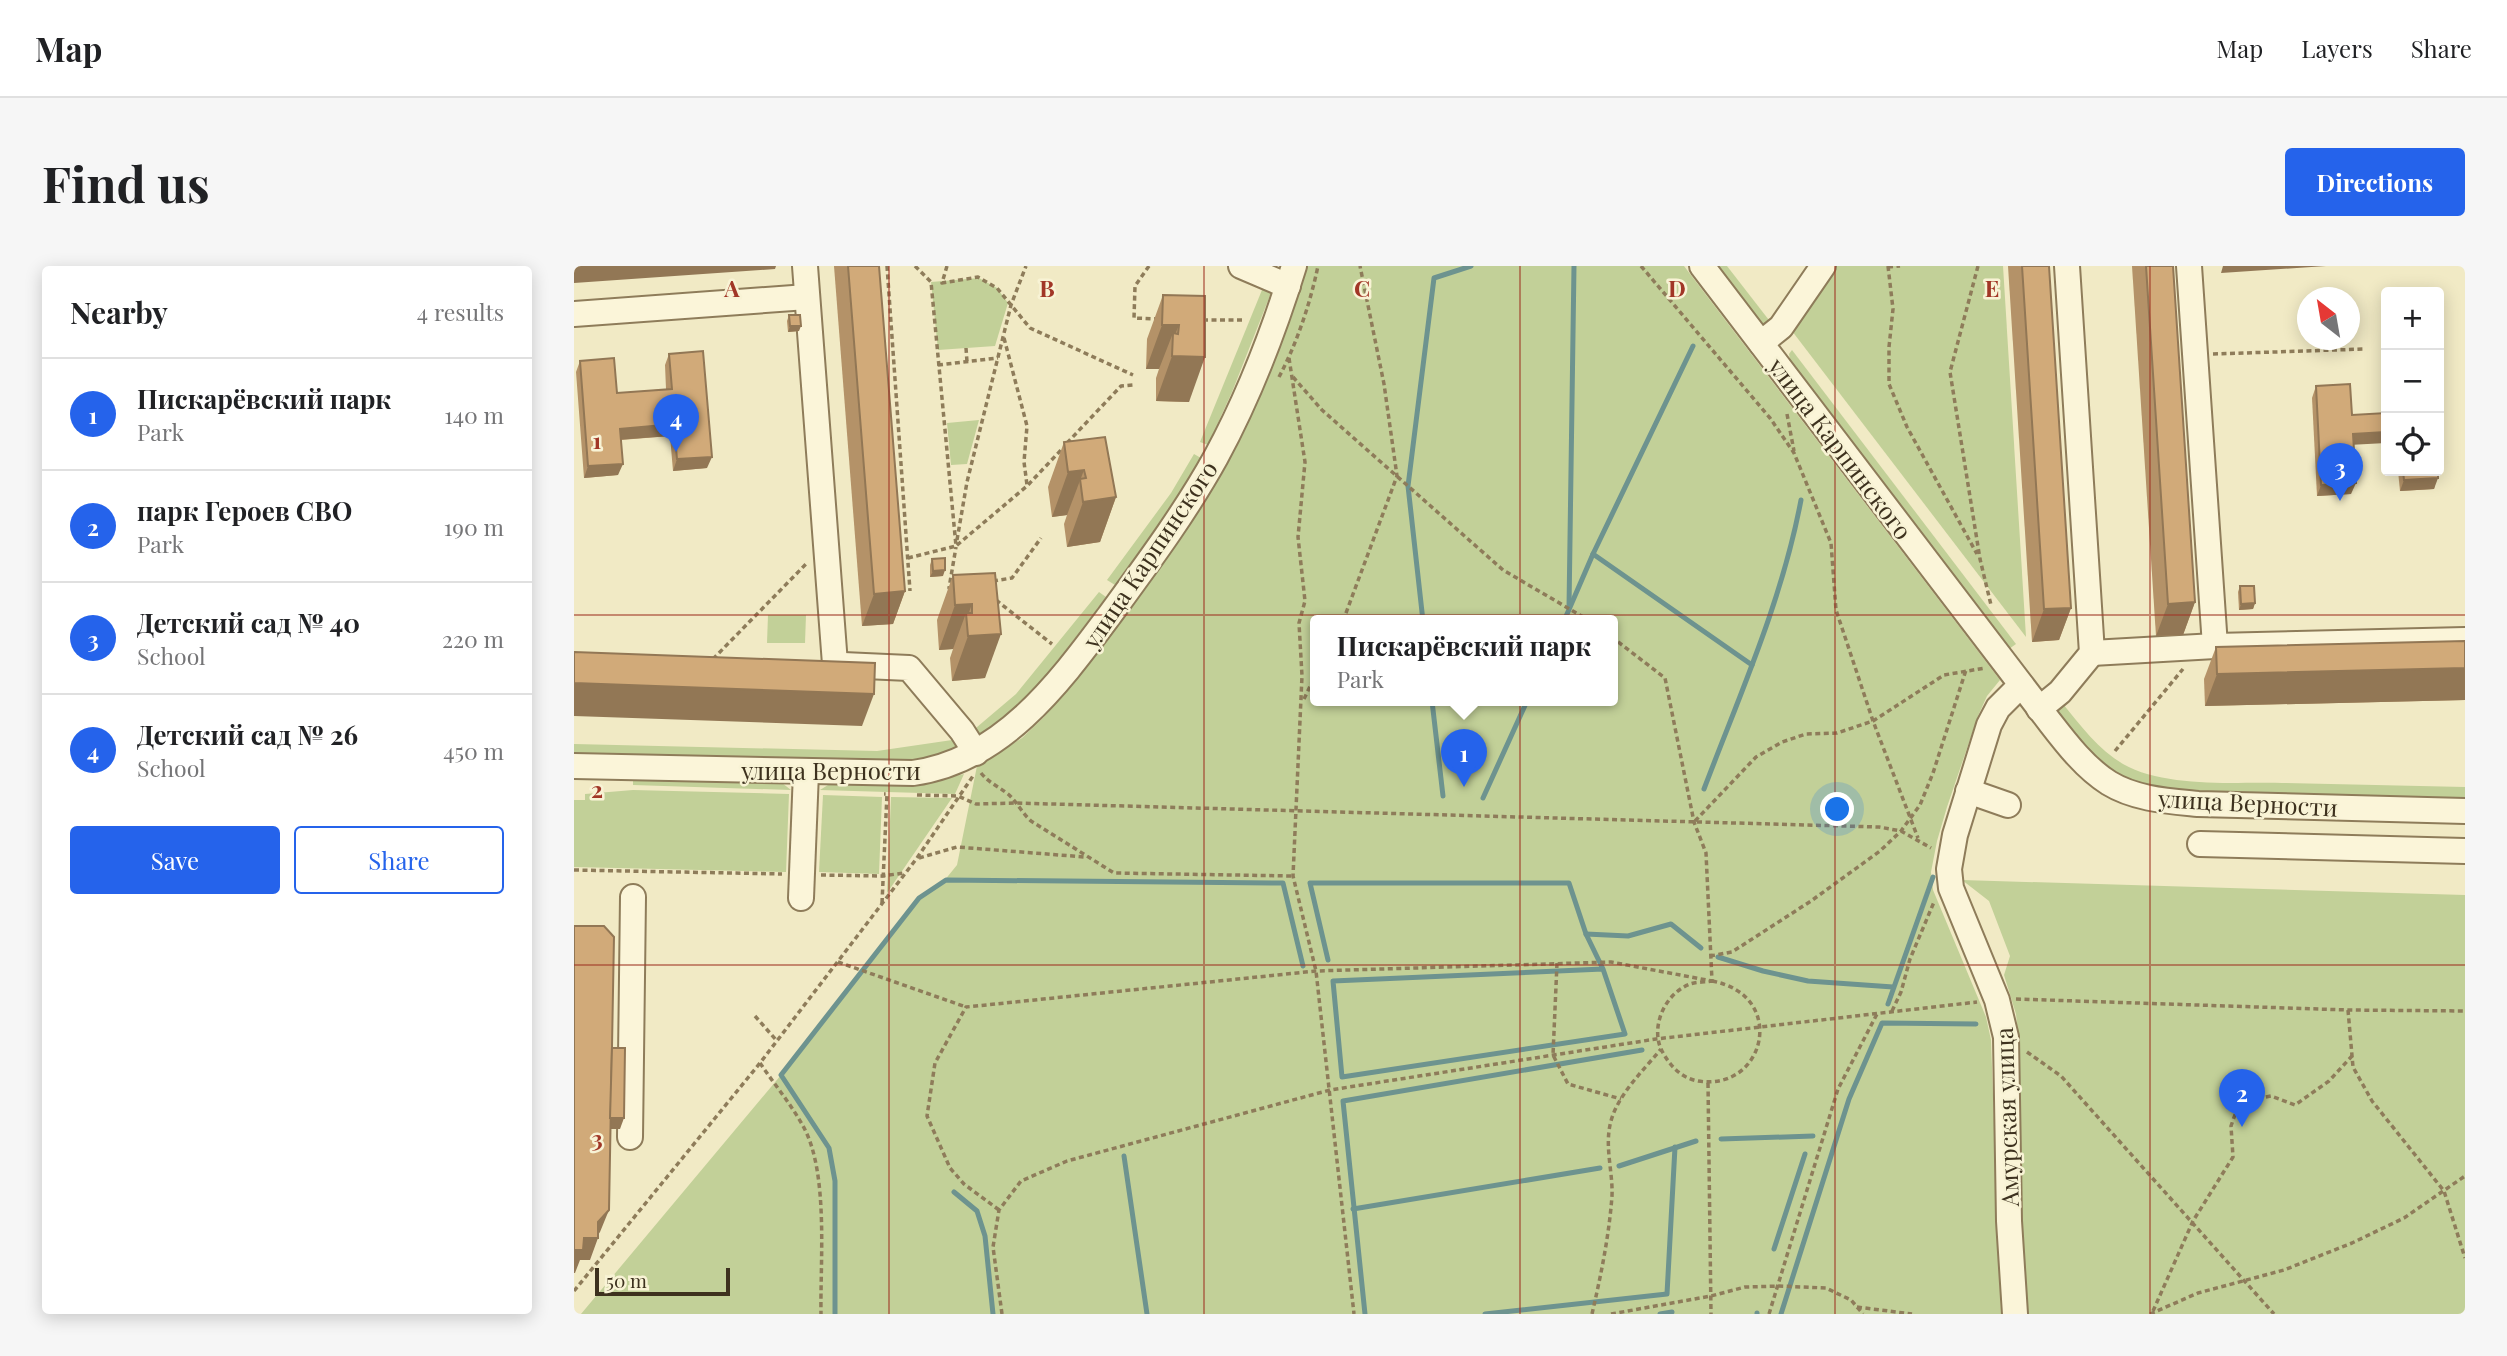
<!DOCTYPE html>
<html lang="en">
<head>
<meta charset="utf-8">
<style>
	:root { --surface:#fff; --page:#f6f6f6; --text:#202124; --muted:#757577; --line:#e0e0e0; --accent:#2563eb }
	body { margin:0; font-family:"Playfair Display",serif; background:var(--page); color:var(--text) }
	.controls { position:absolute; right:21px; top:21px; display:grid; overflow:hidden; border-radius:7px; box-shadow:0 4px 18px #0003 }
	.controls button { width:63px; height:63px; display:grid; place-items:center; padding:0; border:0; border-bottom:2px solid var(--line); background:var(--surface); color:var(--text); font:35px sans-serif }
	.compass { position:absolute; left:1723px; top:21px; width:63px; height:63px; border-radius:50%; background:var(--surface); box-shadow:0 4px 18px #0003; rotate:329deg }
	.scale { position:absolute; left:21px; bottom:18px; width:135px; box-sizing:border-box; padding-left:7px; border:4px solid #3d311e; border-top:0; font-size:19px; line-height:24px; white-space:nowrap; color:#3d311e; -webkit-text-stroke:5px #f8f3d5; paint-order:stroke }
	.you { position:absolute; left:1264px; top:544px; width:24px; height:24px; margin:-18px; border:5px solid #fff; border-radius:50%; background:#1a73e8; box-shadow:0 0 0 10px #1a73e833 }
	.badge { display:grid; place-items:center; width:46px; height:46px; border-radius:50%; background:var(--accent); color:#fff; font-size:23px; font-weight:700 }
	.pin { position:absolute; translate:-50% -58px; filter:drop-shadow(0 2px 4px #0008) }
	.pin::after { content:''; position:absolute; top:37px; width:24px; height:21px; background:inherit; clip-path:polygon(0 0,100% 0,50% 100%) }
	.popup { position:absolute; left:736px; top:349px; width:308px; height:91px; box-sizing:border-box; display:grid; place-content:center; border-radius:7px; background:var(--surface); filter:drop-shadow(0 2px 5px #0005); font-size:23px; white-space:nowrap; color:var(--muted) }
	.popup b { font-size:26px; color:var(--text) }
	.popup::after { content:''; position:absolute; left:50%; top:100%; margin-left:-14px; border:14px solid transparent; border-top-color:var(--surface) }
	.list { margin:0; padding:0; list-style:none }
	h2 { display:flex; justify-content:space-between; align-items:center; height:91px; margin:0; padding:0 28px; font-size:30px }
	h2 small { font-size:23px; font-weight:400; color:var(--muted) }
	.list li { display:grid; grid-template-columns:46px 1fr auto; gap:21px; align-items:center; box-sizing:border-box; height:112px; padding:0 28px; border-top:2px solid var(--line) }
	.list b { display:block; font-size:26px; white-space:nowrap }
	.list p { margin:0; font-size:23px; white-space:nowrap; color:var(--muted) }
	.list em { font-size:23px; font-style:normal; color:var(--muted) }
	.actions { display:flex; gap:14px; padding:21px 28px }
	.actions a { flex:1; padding:16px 0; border:2px solid var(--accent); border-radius:7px; text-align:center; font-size:24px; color:var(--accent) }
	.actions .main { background:var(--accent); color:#fff }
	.icon { flex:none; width:38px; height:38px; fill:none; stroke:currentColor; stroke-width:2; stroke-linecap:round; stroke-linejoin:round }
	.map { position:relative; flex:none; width:1891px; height:1048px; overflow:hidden; border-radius:7px }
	header { display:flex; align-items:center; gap:42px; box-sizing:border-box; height:98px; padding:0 35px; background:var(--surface); border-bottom:2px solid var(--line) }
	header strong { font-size:33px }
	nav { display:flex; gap:38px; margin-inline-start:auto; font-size:24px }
	.intro { display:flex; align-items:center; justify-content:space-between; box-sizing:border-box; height:168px; padding:0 42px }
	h1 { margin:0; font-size:49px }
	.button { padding:18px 32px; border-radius:7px; background:var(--accent); color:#fff; font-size:24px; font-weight:700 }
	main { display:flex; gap:42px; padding:0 42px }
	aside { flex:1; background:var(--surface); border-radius:7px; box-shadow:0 4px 18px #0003 }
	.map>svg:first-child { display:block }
</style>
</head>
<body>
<header>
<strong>Map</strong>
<nav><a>Map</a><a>Layers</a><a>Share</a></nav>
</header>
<div class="intro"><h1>Find us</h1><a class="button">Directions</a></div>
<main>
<aside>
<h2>Nearby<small>4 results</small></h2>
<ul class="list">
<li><span class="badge">1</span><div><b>Пискарёвский парк</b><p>Park</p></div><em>140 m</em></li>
<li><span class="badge">2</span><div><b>парк Героев СВО</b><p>Park</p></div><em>190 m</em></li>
<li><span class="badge">3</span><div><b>Детский сад № 40</b><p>School</p></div><em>220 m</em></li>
<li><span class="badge">4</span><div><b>Детский сад № 26</b><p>School</p></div><em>450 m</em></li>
</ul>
<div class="actions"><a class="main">Save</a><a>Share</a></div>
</aside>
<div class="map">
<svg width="1891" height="1048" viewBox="0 0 1891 1048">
	<rect width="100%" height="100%" fill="#f1eac5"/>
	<g fill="#c2d098" fill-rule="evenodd">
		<path d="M732 0H1110L1426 414 1413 430 1404 450 1373 541 1363 575 1357 606 1359 624 1412 751 1417 774 1427 1048H7L207 809 345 632 370 615 383 599 403 500 448 472 470 451 493 424 602 279 653 195ZM741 355H1039V435H741Z"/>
		<path d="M1143 0H1153L1198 58 1188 59Z"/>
		<path d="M1261 0H1429L1452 371 1218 65Z"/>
		<path d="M405 12 423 22 434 37 421 80 364 84 357 16Z"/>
		<path d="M690 19 699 22 658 126 634 179 626 176Z"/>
		<path d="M1218 84 1442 378 1435 383 1216 94 1215 88Z"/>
		<path d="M405 154 393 198 377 199 373 157Z"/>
		<path d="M620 188 627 192 603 233 541 319 533 314 597 227Z"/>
		<path d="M525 326 532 331 471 412 450 436 401 472 396 467 442 428Z"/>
		<path d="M194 349H232L231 377H193Z"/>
		<path d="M1489 438C1506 459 1525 484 1549 498 1591 522 1661 516 1708 517 1769 518 1830 520 1891 521V532L1624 526C1597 523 1567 520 1543 507 1518 494 1499 465 1482 444Z"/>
		<path d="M385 473 389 479 360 491 313 496 0 488V478L303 485Z"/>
		<path d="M390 508 381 528 246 524 254 519C302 519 344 521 390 508Z"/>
		<path d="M59 513 208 517 217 524 59 519Z"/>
		<path d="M59 524 215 528 212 606 0 601V534H11V528Z"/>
		<path d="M249 529 308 531 305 608 245 606Z"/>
		<path d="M317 531 378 532 313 627Z"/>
		<path d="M1388 614 1891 629V1048H1453L1446 955 1444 768 1442 748 1430 709 1436 690 1415 635Z"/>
	</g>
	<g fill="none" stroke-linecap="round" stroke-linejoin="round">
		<g stroke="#6d938f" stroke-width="5">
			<path d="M1019 288 1178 399"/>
			<path d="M995 342 1000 0"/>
			<path d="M849 355 834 220 860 12 897 0"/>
			<path d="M990 355 1019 288 1119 80"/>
			<path d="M858 435 869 530"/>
			<path d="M1130 523C1166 428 1208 335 1227 234"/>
			<path d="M909 532 953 435"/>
			<path d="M1012 668 1054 670 1097 658 1127 682"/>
			<path d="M1144 691 1189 705 1234 715 1319 721"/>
			<path d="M754 694 736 617H995L1012 668 1029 703 1051 768 768 811 759 715 1029 703"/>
			<path d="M1314 738 1359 611"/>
			<path d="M1147 873 1239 870"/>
			<path d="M550 890 573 1048"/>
			<path d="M1045 900 1122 875"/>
			<path d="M380 926 403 945 411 970 419 1048"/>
			<path d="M779 943 1026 902"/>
			<path d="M1200 983 1231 888"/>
			<path d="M261 1048V915L255 882 207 809 345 632 372 614 709 617 729 700"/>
			<path d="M791 1048 769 835 1068 784"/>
			<path d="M911 1048 1093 1028 1101 881"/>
			<path d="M1086 1048 1098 1046"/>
			<path d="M1183 1048V1047"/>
			<path d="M1207 1048 1275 833 1308 757 1402 758"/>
		</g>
		<defs>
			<g id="minor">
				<path d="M231 0 261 398"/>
				<path d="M667 0 714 20"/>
				<path d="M1128 0 1475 455C1492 477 1511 502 1535 517 1561 533 1594 535 1624 538L1891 545"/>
				<path d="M1615 0 1641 380"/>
				<path d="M0 48 233 31"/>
				<path d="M1187 77 1207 61 1249 0"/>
				<path d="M1518 387 1641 380 1891 374"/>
				<path d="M269 399 335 402 388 465 402 487"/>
				<path d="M1465 443 1486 426 1518 387 1493 0"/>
				<path d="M0 500 339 507C428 495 485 417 535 350 573 298 611 247 642 191 674 132 700 65 720 0"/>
				<path d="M1394 525 1434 539"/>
				<path d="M1626 578 1891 585"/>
				<path d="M227 632 232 506"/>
				<path d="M56 871 59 631"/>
				<path d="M1441 1048 1435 955 1432 771 1423 734 1377 622 1375 603 1381 569 1415 459 1424 442 1447 419"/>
			</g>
		</defs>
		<use href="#minor" stroke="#8e7c5a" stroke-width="28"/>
		<g stroke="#8e7c5a" stroke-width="3.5" stroke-dasharray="5 3.5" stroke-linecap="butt">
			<path d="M313 0 336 325"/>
			<path d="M341 0 357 16 382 280 453 220 488 183"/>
			<path d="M373 0 368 17 404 11 423 22 456 62 559 109"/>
			<path d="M575 0 561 20 560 52 583 53"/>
			<path d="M1067 0 1196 152 1220 187 1257 277 1262 344 1299 455 1344 572"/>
			<path d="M1314 0 1319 43 1315 81V118L1333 161 1403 288"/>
			<path d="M1404 0 1376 106 1406 293 1417 339"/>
			<path d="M1314 1 1326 0"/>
			<path d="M629 54H669"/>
			<path d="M430 72 453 160 450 196 453 219"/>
			<path d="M392 82 393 96"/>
			<path d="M1639 88 1791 83"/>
			<path d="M715 92 731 196 724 271 731 335 725 357 728 410 719 610 742 705 780 1048"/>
			<path d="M364 99 424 92"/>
			<path d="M705 111C723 77 736 38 744 0"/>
			<path d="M719 111 748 144 929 304 1016 355"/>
			<path d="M1213 148 1220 185"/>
			<path d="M493 177 547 120 559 119"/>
			<path d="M383 274 393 216 437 39 452 0"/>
			<path d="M334 292 382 280"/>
			<path d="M419 315 438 312 467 272"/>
			<path d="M378 321 375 322 382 281"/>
			<path d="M422 334 478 378"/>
			<path d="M769 355 823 210 810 118 786 0"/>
			<path d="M139 393 232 298"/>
			<path d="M730 433 741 410"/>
			<path d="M1541 485 1609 403"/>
			<path d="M407 507C415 517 424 520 434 528 443 536 448 547 457 555L540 607 719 610"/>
			<path d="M343 529 384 530 402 538 442 537 1305 561 1327 565 1357 582"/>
			<path d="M1121 555 1182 491 1208 476 1232 468 1263 467 1299 455 1370 409 1411 402"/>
			<path d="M345 592 383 581 511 591"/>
			<path d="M0 604 208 608"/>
			<path d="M247 609 308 610 330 607"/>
			<path d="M308 637 313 528H310"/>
			<path d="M1136 690 1158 686 1237 635 1306 585 1327 565 1346 539 1359 507 1392 404"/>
			<path d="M264 696 392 741"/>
			<path d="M983 697 979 789 994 818 1047 833"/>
			<path d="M1138 715C1214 729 1192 826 1124 815 1107 812 1096 800 1088 785 1076 762 1090 728 1116 718 1122 716 1131 716 1138 715Z"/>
			<path d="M1442 733 1774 744 1891 745"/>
			<path d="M1774 744 1779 801 1798 835 1870 925 1891 992"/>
			<path d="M1318 745 1327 726 1336 693 1360 636"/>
			<path d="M181 750 203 775"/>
			<path d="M1453 786 1487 810 1700 1048"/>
			<path d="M186 797C200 818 217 838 229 860 255 906 246 996 247 1048"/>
			<path d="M1134 817 1137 1048"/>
			<path d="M425 944 390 918 376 902 353 850 361 797 392 741 742 705 1037 696 1138 715 1132 587 1120 556 1091 412 1039 372"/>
			<path d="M0 1025 186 797 343 592 399 510"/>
			<path d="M1283 1041 1338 1048"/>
			<path d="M1579 1045 1619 955 1659 891 1657 860 1663 843 1676 834 1697 830 1721 839 1755 815 1778 790"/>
			<path d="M428 1048 419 981 425 944 447 915 493 895 756 824 1082 773 1403 736"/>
			<path d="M1018 1048C1027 1009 1035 970 1038 930 1039 907 1031 883 1036 859 1042 830 1069 805 1087 783"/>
			<path d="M1037 1048 1137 1030 1171 1021 1205 1020 1252 1022 1277 1034 1289 1048"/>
			<path d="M1195 1048 1264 823 1303 748"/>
			<path d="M1576 1048 1624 1027 1710 1004 1778 977 1830 952 1891 910"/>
		</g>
		<use href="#minor" stroke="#fbf5d9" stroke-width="24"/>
	</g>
	<g fill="#b49268">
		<path d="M260 0H305L331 325 319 358 288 360Z"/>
		<path d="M1434 0H1475L1497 342 1485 374 1458 376Z"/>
		<path d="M1558 0H1599L1621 336 1609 369 1582 370Z"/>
		<path d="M589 29 631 30 615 136 582 135V112L585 103H572L573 73Z"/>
		<path d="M215 49 225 65 214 66 213 55Z"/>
		<path d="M95 88 133 202 99 205 96 170 47 174 44 209 10 212 2 106 6 95 43 127 92 123 91 99Z"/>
		<path d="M1742 120 1779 179 1777 228 1743 230 1738 132Z"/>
		<path d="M490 176 542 231 526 276 493 281 490 258 493 249 478 251 474 221Z"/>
		<path d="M1824 205H1864L1860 223 1826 225Z"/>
		<path d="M358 293 369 310 356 311V299Z"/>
		<path d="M421 307 411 412 378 415 376 392 379 383 365 384 363 354 379 309Z"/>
		<path d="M1666 320 1681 337 1679 343 1665 344 1664 326Z"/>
		<path d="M1891 375V434L1631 440 1630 413 1642 381Z"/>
	</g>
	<g fill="#927755">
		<path d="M0 0H202L201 3 0 17Z"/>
		<path d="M1649 0H1752L1647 7Z"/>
		<path d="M588 59H605L598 76 599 67 585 103H572Z"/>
		<path d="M216 60H227L225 65 214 66Z"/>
		<path d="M598 90 631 91 615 136 582 135Z"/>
		<path d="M100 158 96 170 42 174 46 163Z"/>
		<path d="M1812 166V177L1775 179 1779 168Z"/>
		<path d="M138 191 133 202 99 205 103 193Z"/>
		<path d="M49 198 44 209 10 212 14 200Z"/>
		<path d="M510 204 493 249 478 251 494 206Z"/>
		<path d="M1864 212 1860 223 1826 225 1830 214Z"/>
		<path d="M1782 217 1777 228 1743 230 1747 219Z"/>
		<path d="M542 231 526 276 493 281 509 236Z"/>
		<path d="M371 304 369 310 356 311 359 305Z"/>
		<path d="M331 325 319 358 288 360 300 328Z"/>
		<path d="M1621 336 1609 369 1582 370 1594 338Z"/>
		<path d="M1681 337 1679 343 1665 344 1667 338Z"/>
		<path d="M398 338 393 352 392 347 379 383 365 384 381 339Z"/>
		<path d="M1497 342 1485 374 1458 376 1470 343Z"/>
		<path d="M427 368 411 412 378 415 394 370Z"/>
		<path d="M1891 402V434L1631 440 1643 408Z"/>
		<path d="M0 417 300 428 288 460 0 450Z"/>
		<path d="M33 851 50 852 46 863H28Z"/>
		<path d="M35 944 26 966 22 972H24L16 994H6L1 1007H0V984L10 972Z"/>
	</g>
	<g fill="#d1aa79" stroke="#927755" stroke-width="2">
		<path d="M274 0H305L331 325 300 328Z"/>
		<path d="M1448 0H1475L1497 342 1470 343Z"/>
		<path d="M1572 0H1599L1621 336 1594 338Z"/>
		<path d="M589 29 631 30V91L598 90 599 67 604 68 605 59H588Z"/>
		<path d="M215 49H226L227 60H216Z"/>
		<path d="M129 85 138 191 103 193 100 158 46 163 49 198 14 200 6 95 40 92 43 127 98 123 95 88Z"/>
		<path d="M1776 118 1778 149 1812 147V166L1779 168 1782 217 1747 219 1742 120Z"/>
		<path d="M531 171 542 231 509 236 506 213 512 212 510 204 494 206 490 176Z"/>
		<path d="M1829 205H1864V212L1830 214Z"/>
		<path d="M371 292V304L359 305 358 293Z"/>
		<path d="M421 307 427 368 394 370 392 347H398V338L381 339 379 309Z"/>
		<path d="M1666 320H1680L1681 337 1667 338Z"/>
		<path d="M1891 375V402L1643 408 1642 381Z"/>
		<path d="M0 386 301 397 300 428 0 417Z"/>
		<path d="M0 660H30L40 671 35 944 24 956V972H10L9 984H0Z"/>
		<path d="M38 782H51L50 852H36Z"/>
	</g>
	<path fill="none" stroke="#a13626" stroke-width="2" stroke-opacity="0.55" d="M315 0V1048M630 0V1048M946 0V1048M1261 0V1048M1576 0V1048M0 349H1891M0 699H1891"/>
	<g text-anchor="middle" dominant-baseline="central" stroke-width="5" stroke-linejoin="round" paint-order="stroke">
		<g font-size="24" fill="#3d311e" stroke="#f8f3d5">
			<text transform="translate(1267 182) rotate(53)">улица Карпинского</text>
			<text transform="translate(575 288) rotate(-56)">улица Карпинского</text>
			<text x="257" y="504">улица Верности</text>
			<text transform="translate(1674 536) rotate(3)">улица Верности</text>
			<text transform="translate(1432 851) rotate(-92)">Амурская улица</text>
		</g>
	</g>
	<g font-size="23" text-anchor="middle" font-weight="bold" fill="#a13626" stroke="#f8f3d5" stroke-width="5" stroke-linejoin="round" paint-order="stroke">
		<text x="158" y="31">A</text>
		<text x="473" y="31">B</text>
		<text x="788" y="31">C</text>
		<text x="1103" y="31">D</text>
		<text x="1418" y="31">E</text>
		<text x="23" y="183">1</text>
		<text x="23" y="532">2</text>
		<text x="23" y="881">3</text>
	</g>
</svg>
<div class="controls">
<button>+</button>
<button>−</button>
<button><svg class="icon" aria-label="locate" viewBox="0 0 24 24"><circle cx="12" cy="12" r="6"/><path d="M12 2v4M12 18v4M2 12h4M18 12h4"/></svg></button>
</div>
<svg class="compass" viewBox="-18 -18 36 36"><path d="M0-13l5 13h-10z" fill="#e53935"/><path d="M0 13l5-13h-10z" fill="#757577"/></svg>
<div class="scale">50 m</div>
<div class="you"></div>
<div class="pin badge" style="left:890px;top:521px">1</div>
<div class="popup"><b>Пискарёвский парк</b>Park</div>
<div class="pin badge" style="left:1668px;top:861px">2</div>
<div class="pin badge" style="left:1766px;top:235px">3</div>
<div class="pin badge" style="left:102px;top:186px">4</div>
</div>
</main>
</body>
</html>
